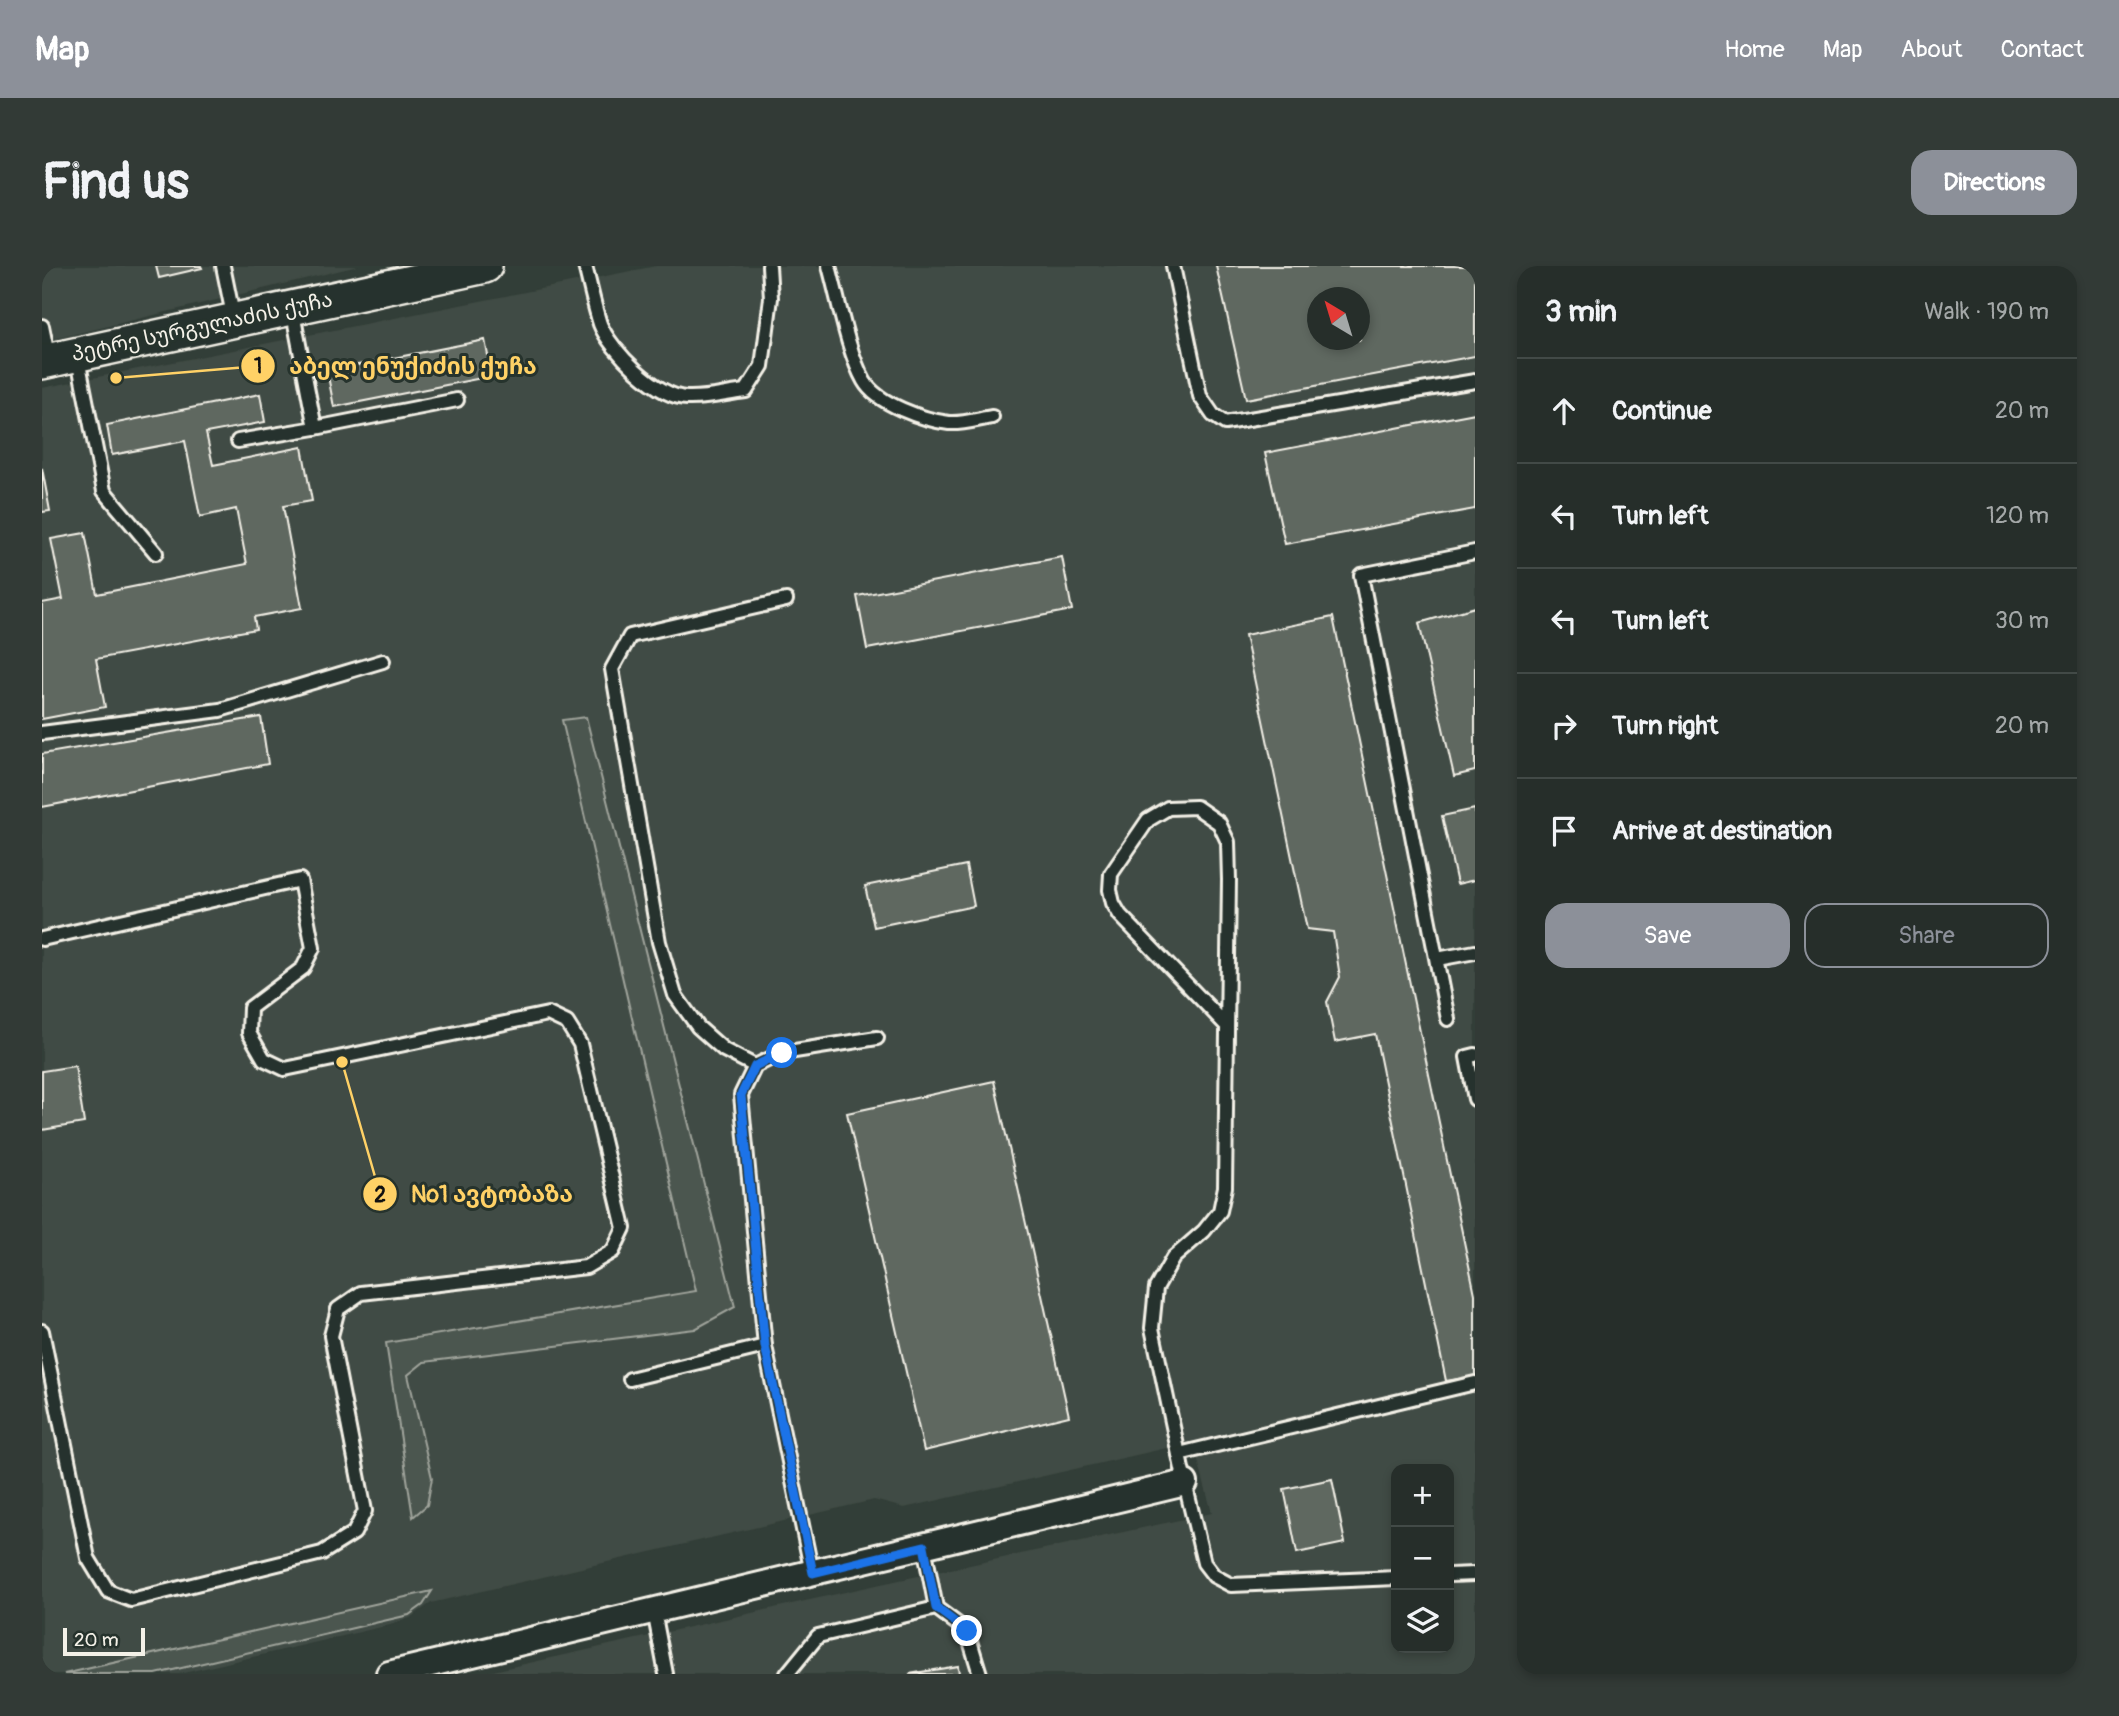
<!DOCTYPE html>
<html lang="en">
<head>
<meta charset="utf-8">
<style>
	:root { --surface:#262e2a; --page:#323a36; --text:#f1f3f6; --muted:#a4a8a8; --line:#424a47; --accent:#8c9099 }
	body { margin:0; font-family:Pangolin,"Noto Sans Georgian",sans-serif; background:var(--page); color:var(--text) }
	.controls { position:absolute; right:21px; bottom:21px; display:grid; overflow:hidden; border-radius:14px; box-shadow:0 4px 10px #0003 }
	.controls button { width:63px; height:63px; display:grid; place-items:center; padding:0; border:0; border-bottom:2px solid var(--line); background:var(--surface); color:var(--text); font:35px sans-serif }
	.compass { position:absolute; left:1265px; top:21px; width:63px; height:63px; border-radius:50%; background:var(--surface); box-shadow:0 4px 10px #0003; rotate:322deg }
	.scale { position:absolute; left:21px; bottom:18px; width:82px; box-sizing:border-box; padding-left:7px; border:4px solid #f4f1e8; border-top:0; font-size:19px; line-height:24px; white-space:nowrap; color:#f4f1e8; -webkit-text-stroke:5px #26332d; paint-order:stroke }
	.stop { position:absolute; width:21px; height:21px; margin:-16px; border:5px solid #1a73e8; border-radius:50%; background:#fff }
	.stop.end { background:#1a73e8; border-color:#fff; box-shadow:0 2px 7px #0008 }
	.list { margin:0; padding:0; list-style:none }
	h2 { display:flex; justify-content:space-between; align-items:center; height:91px; margin:0; padding:0 28px; font-size:30px }
	h2 small { font-size:23px; font-weight:400; color:var(--muted) }
	.list li { display:grid; grid-template-columns:46px 1fr auto; gap:21px; align-items:center; box-sizing:border-box; height:105px; padding:0 28px; border-top:2px solid var(--line) }
	.list b { display:block; font-size:26px; white-space:nowrap }
	.list em { font-size:23px; font-style:normal; color:var(--muted) }
	.actions { display:flex; gap:14px; padding:21px 28px }
	.actions a { flex:1; padding:16px 0; border:2px solid var(--accent); border-radius:21px; text-align:center; font-size:24px; color:var(--accent) }
	.actions .main { background:var(--accent); color:#fff }
	.icon { flex:none; width:38px; height:38px; fill:none; stroke:currentColor; stroke-width:2; stroke-linecap:round; stroke-linejoin:round }
	.map { position:relative; flex:none; width:1433px; height:1408px; overflow:hidden; border-radius:21px }
	header { display:flex; align-items:center; gap:42px; box-sizing:border-box; height:98px; padding:0 35px; background:var(--accent); color:#fff }
	header strong { font-size:33px }
	nav { display:flex; gap:38px; margin-inline-start:auto; font-size:24px }
	.intro { display:flex; align-items:center; justify-content:space-between; box-sizing:border-box; height:168px; padding:0 42px }
	h1 { margin:0; font-size:49px }
	.button { padding:18px 32px; border-radius:21px; background:var(--accent); color:#fff; font-size:24px; font-weight:700 }
	main { display:flex; gap:42px; padding:0 42px }
	aside { flex:1; background:var(--surface); border-radius:21px; box-shadow:0 4px 10px #0003 }
	.map>svg:first-child { display:block }
</style>
</head>
<body>
<header>
<strong>Map</strong>
<nav><a>Home</a><a>Map</a><a>About</a><a>Contact</a></nav>
</header>
<div class="intro"><h1>Find us</h1><a class="button">Directions</a></div>
<main>
<div class="map">
<svg width="1433" height="1408" viewBox="0 0 1433 1408">
	<rect width="100%" height="100%" fill="#323e38"/>
	<filter id="ink" filterUnits="userSpaceOnUse"><feTurbulence type="fractalNoise" baseFrequency=".0143" numOctaves="2"/><feDisplacementMap in="SourceGraphic" scale="14" xChannelSelector="R" yChannelSelector="G"/><feConvolveMatrix kernelMatrix="1 2 1 2 8 2 1 2 1" color-interpolation-filters="sRGB"/></filter>
	<g filter="url(#ink)">
		<g fill="#404b44" fill-rule="evenodd">
			<path d="M0 0H316L0 76Z"/>
			<path d="M614 0H1433V1408H438L839 1318 1170 1247 1151 1176 862 1242 832 1234 389 1337 368 1352 348 1359 137 1408H114L347 1355 389 1326 22 1408H0V122ZM1276 32H1318V74H1276ZM520 455 693 1041 653 1063 382 1096 366 1109 390 1212 372 1251 345 1077 654 1025ZM1354 1203H1407V1382H1354Z"/>
		</g>
		<g fill="#4c564f" stroke="#a0a49c" stroke-width="2">
			<path d="M544 451 693 1041 653 1063 382 1096 366 1109 390 1212 385 1239 371 1251 344 1077 654 1025 520 454Z"/>
			<path d="M390 1325 381 1339 367 1349 114 1408H22Z"/>
		</g>
		<g fill="#5f6861" stroke="#f4f1e8" stroke-width="2" fill-rule="evenodd">
			<path d="M114 0H159L160 2 117 12Z"/>
			<path d="M1174 0H1433V90L1204 133ZM1276 32H1318V74H1276Z"/>
			<path d="M443 74 450 110 292 141 285 105Z"/>
			<path d="M218 128 223 156 164 167 171 199 260 181 270 235 241 240 260 342 212 351 214 363 54 393 63 441 0 453V337L21 333 9 273 43 267 55 328 205 298 194 243 158 251 143 175 70 189 65 159Z"/>
			<path d="M1433 147V243L1243 278 1223 187Z"/>
			<path d="M0 202 8 245 0 246Z"/>
			<path d="M1020 291 1030 344 825 383 815 330Z"/>
			<path d="M1433 341V505L1412 510 1377 357Z"/>
			<path d="M1291 351 1433 1028V1110L1404 1115 1333 768 1293 776 1285 736 1298 711 1291 666 1265 663 1203 369Z"/>
			<path d="M219 451 226 498 0 541V488Z"/>
			<path d="M1433 543V614L1415 618 1400 550Z"/>
			<path d="M924 599 932 640 832 661 823 620Z"/>
			<path d="M33 800 42 857 0 864V805Z"/>
			<path d="M952 815 1027 1150 882 1185 805 847Z"/>
			<path d="M1290 1213 1303 1277 1255 1287 1242 1223Z"/>
			<path d="M916 1400 917 1408H867Z"/>
		</g>
		<g fill="none" stroke-linecap="round" stroke-linejoin="round">
			<defs>
				<g id="lane">
					<path d="M181 0 192 54"/>
					<path d="M543 0C548 19 552 39 558 58 568 84 616 132 645 132 665 133 685 127 704 125L720 100 729 32 727 0"/>
					<path d="M787 0C796 32 806 87 822 115 835 138 882 154 907 157 921 158 937 153 950 151"/>
					<path d="M1131 0 1158 130 1171 149 1183 157 1433 115"/>
					<path d="M0 60 7 94"/>
					<path d="M35 88 62 225 114 287"/>
					<path d="M273 162 415 134"/>
					<path d="M196 175 273 162 250 42"/>
					<path d="M0 467 178 444 341 395"/>
					<path d="M0 673 258 614 271 682 261 702 208 742 207 767 222 793 243 803 506 748 525 757 538 778 582 962 571 985 544 1001 319 1027 296 1043 289 1070 323 1245 312 1267 280 1287 89 1334 66 1325 46 1292 0 1065"/>
					<path d="M1395 693 1433 686"/>
					<path d="M1406 753 1319 309 1433 286"/>
					<path d="M1185 760 1078 649 1071 637 1068 624 1069 608 1106 554 1126 542 1154 541 1177 557 1186 576 1187 614 1183 921 1178 945 1162 965 1131 992 1114 1022 1110 1062 1143 1217 1162 1297 1172 1310 1189 1319 1354 1312"/>
					<path d="M1433 789 1425 791 1433 833"/>
					<path d="M713 800 682 784 656 761 633 729 617 676 570 403 588 370 744 334"/>
					<path d="M588 1113 723 1080"/>
					<path d="M1137 1188 1433 1117"/>
					<path d="M882 1280 894 1342 925 1365 938 1408"/>
					<path d="M770 1307 723 1080 699 829 713 800 740 787 835 772"/>
					<path d="M1407 1309 1433 1308"/>
					<path d="M612 1345 624 1408"/>
					<path d="M745 1408 776 1370 894 1342"/>
				</g>
				<path id="street" d="M347 1408 1143 1217"/>
				<path id="secondary" d="M0 96 443 0"/>
			</defs>
			<use href="#lane" stroke="#f4f1e8" stroke-width="18"/>
			<use href="#street" stroke="#f4f1e8" stroke-width="30"/>
			<use href="#secondary" stroke="#f4f1e8" stroke-width="38"/>
			<use href="#lane" stroke="#26332d" stroke-width="12"/>
			<use href="#street" stroke="#26332d" stroke-width="24"/>
			<use href="#secondary" stroke="#26332d" stroke-width="33"/>
		</g>
	</g>
	<g fill="none" stroke-linecap="round" stroke-linejoin="round" filter="url(#ink)">
		<path stroke="#1a73e8" stroke-width="9" d="M740 787 713 800 699 829 723 1080 771 1307 882 1280 894 1342 925 1365"/>
	</g>
	<g text-anchor="middle" dominant-baseline="central" stroke-width="6" stroke-linejoin="round" paint-order="stroke">
		<g font-size="21" fill="#f4f1e8" stroke="#26332d">
			<text transform="translate(160 61) rotate(-12)">პეტრე სურგულაძის ქუჩა</text>
		</g>
	</g>
	<path fill="none" stroke="#ffd166" stroke-width="2.5" d="M74 112L216 100M300 796L338 928"/>
	<g fill="#ffd166" stroke="#26332d" stroke-width="2.5">
		<circle cx="74" cy="112" r="7"/>
		<circle cx="300" cy="796" r="7"/>
		<circle cx="216" cy="100" r="18"/>
		<circle cx="338" cy="928" r="18"/>
	</g>
	<g font-size="21" text-anchor="middle" font-weight="bold" fill="#111">
		<text x="216" y="107">1</text>
		<text x="338" y="936">2</text>
	</g>
	<g font-size="23" text-anchor="middle" font-weight="bold" fill="#ffd166" stroke="#26332d" stroke-width="6" stroke-linejoin="round" paint-order="stroke">
		<text x="371" y="108">აბელ ენუქიძის ქუჩა</text>
		<text x="450" y="936">№1 ავტობაზა</text>
	</g>
</svg>
<div class="controls">
<button>+</button>
<button>−</button>
<button><svg class="icon" aria-label="layers" viewBox="0 0 24 24"><path d="M12 4l9 5-9 5-9-5zM3 14l9 5 9-5"/></svg></button>
</div>
<svg class="compass" viewBox="-18 -18 36 36"><path d="M0-13l5 13h-10z" fill="#e53935"/><path d="M0 13l5-13h-10z" fill="#a4a8a8"/></svg>
<div class="scale">20 m</div>
<div class="stop" style="left:740px;top:787px"></div>
<div class="stop end" style="left:925px;top:1365px"></div>
</div>
<aside>
<h2>3 min<small>Walk · 190 m</small></h2>
<ul class="list">
<li><svg class="icon" aria-label="ahead" viewBox="0 0 24 24"><path d="M12 20V5M6 11l6-6 6 6"/></svg><div><b>Continue</b></div><em>20 m</em></li>
<li><svg class="icon" aria-label="left" viewBox="0 0 24 24"><path d="M17 20v-9H6M10 6l-5 5 5 5"/></svg><div><b>Turn left</b></div><em>120 m</em></li>
<li><svg class="icon" aria-label="left" viewBox="0 0 24 24"><path d="M17 20v-9H6M10 6l-5 5 5 5"/></svg><div><b>Turn left</b></div><em>30 m</em></li>
<li><svg class="icon" aria-label="right" viewBox="0 0 24 24"><path d="M7 20v-9h11M14 6l5 5-5 5"/></svg><div><b>Turn right</b></div><em>20 m</em></li>
<li><svg class="icon" aria-label="arrive" viewBox="0 0 24 24"><path d="M6 21V4h12l-3 4 3 4H6"/></svg><div><b>Arrive at destination</b></div></li>
</ul>
<div class="actions"><a class="main">Save</a><a>Share</a></div>
</aside>
</main>
</body>
</html>
